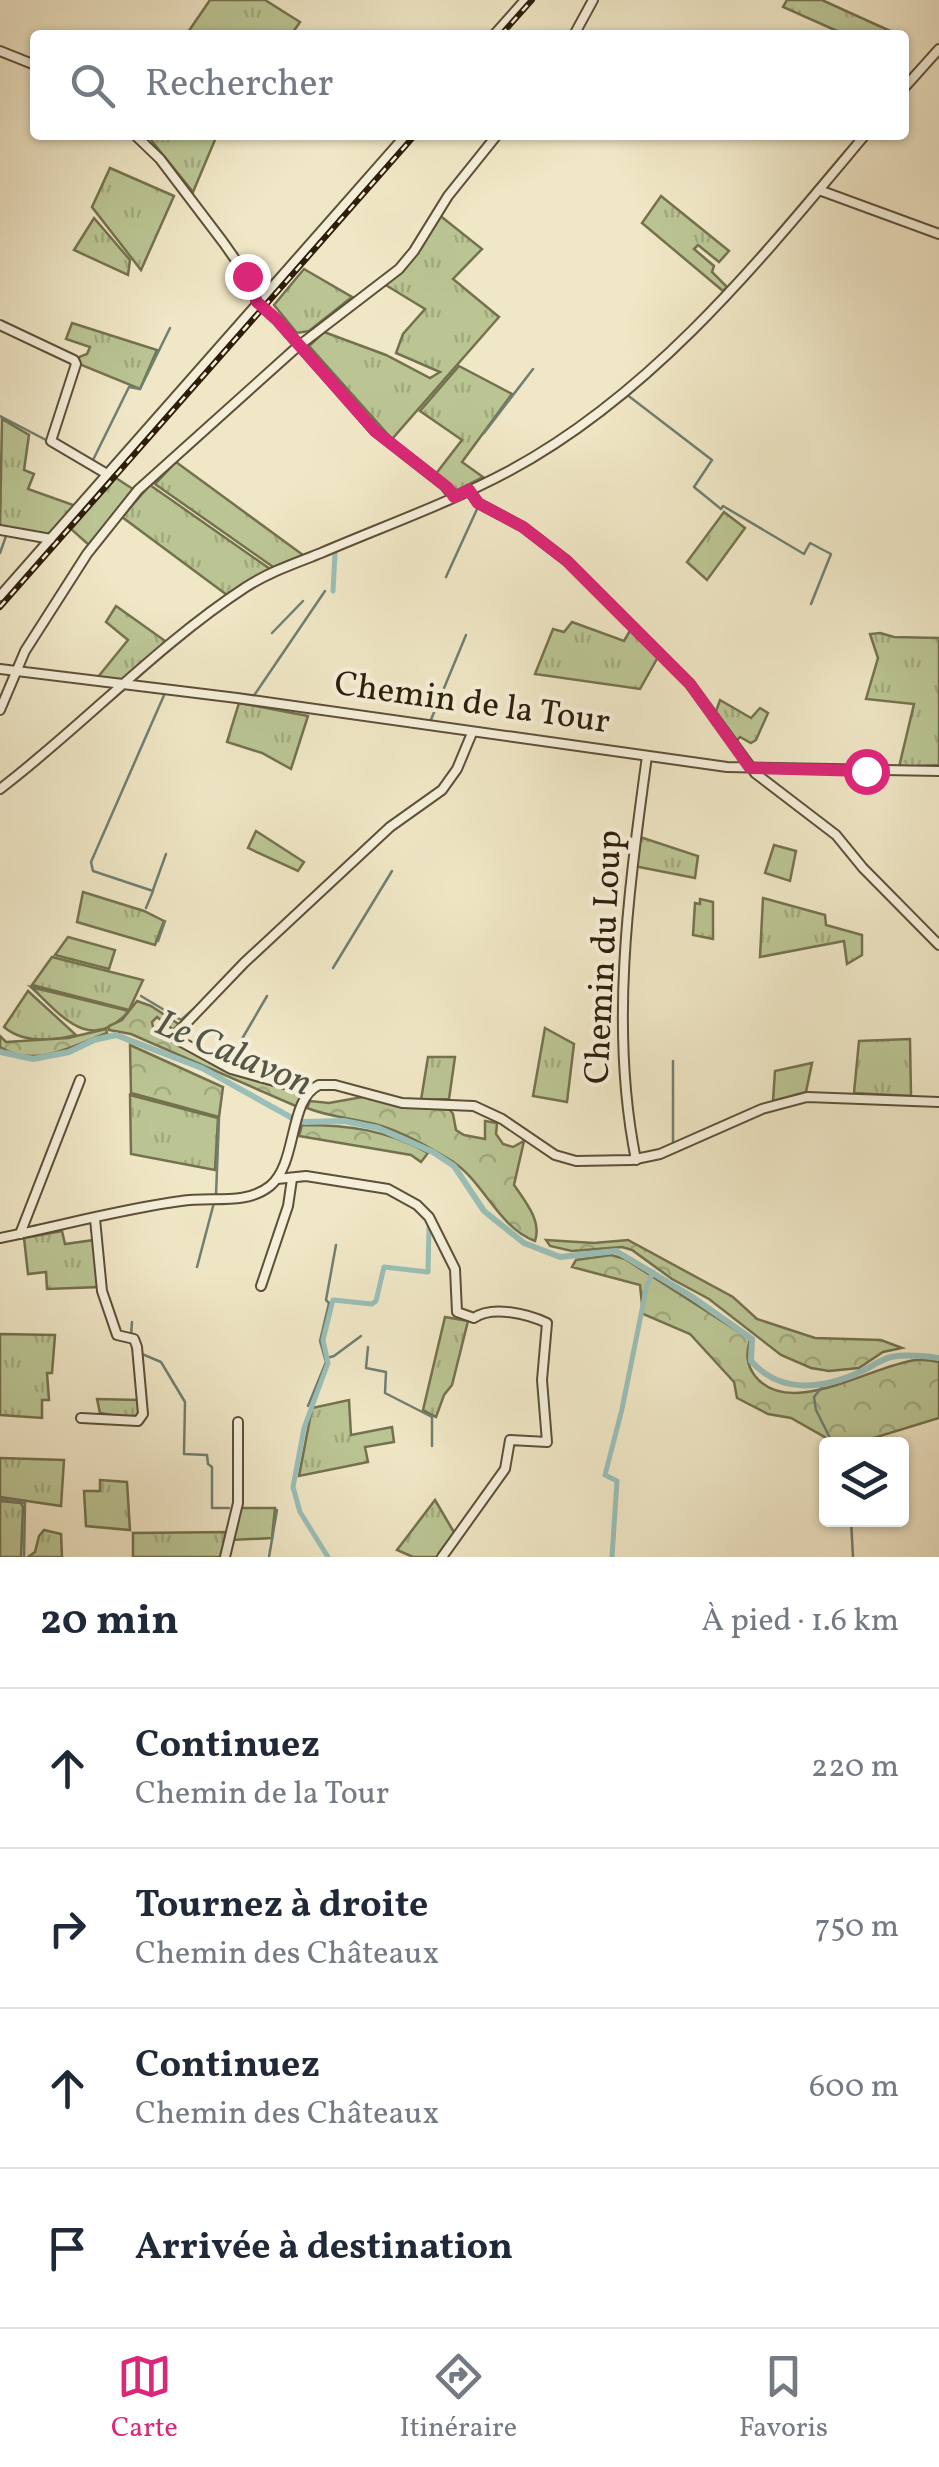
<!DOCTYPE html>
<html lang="fr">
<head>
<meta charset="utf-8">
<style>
	:root { --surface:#fff; --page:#f2f2f3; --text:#1f2937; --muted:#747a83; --line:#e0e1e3; --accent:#db2777 }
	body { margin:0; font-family:Vollkorn,serif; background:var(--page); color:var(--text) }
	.controls { position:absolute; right:30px; bottom:30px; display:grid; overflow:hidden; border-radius:10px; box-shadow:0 2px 8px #0004 }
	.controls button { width:90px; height:90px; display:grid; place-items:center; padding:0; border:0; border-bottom:2px solid var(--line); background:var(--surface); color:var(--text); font:50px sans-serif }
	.stop { position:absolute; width:30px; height:30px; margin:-22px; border:8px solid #db2777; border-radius:50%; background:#fff }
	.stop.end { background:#db2777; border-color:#fff; box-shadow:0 2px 10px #0008 }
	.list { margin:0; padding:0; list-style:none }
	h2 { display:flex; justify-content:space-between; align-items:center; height:130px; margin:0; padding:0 40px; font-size:42px }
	h2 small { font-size:32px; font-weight:400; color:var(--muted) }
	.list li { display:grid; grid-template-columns:65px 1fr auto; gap:30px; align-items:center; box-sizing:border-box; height:160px; padding:0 40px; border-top:2px solid var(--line) }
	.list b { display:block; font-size:38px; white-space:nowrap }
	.list p { margin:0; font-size:32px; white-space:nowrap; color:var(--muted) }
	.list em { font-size:32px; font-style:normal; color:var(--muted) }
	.icon { flex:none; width:55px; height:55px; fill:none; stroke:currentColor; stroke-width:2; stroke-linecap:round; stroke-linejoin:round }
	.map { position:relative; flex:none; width:939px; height:1557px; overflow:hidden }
	.search { position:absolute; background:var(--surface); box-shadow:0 2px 8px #0004; left:30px; right:30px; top:30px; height:110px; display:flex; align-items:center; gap:25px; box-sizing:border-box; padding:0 35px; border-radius:10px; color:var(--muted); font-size:38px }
	.sheet { height:770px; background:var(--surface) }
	nav { display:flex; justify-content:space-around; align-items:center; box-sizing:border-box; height:140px; border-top:2px solid var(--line); background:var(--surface); font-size:28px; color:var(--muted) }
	nav a { display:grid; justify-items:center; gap:5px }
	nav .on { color:var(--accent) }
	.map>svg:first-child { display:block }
</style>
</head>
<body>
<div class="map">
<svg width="939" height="1557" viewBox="0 0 939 1557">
	<defs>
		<pattern id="grass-tufts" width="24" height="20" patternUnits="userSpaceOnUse" patternTransform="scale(2.5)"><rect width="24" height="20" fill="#bbc594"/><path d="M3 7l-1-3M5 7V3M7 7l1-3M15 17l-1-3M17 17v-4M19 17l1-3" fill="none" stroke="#a1a97e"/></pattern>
		<pattern id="forest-crowns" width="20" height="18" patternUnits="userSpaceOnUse" patternTransform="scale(2.5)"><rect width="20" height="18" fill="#bbc594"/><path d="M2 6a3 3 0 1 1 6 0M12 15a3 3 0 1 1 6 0" fill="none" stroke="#a1a97e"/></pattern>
	</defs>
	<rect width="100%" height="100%" fill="#f0e7c6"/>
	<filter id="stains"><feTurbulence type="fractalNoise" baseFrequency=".002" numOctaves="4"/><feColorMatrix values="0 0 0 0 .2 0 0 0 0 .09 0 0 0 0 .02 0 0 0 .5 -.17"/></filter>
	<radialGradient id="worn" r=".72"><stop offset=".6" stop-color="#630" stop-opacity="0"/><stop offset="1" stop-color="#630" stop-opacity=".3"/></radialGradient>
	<g fill="url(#grass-tufts)" stroke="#74724e" stroke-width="2.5">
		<path d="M210 0H265L300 22 291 35H186Z"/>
		<path d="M787 0H822L899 35H846L783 7Z"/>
		<path d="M147 135H217L193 192Z"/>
		<path d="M110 168 174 196 141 270 92 207Z"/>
		<path d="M661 196 729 251 719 262 698 245 694 249 714 266 712 272 727 287 723 291 642 223Z"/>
		<path d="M438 214 482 249 453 279 499 317 392 439 309 346 324 332 386 355 430 378 440 372 396 353 403 334 425 309 384 284Z"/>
		<path d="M94 218 130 260 128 275 74 250Z"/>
		<path d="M304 269 352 297 309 331 297 333 274 305Z"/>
		<path d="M72 323 157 350 140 389 79 364V357L87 354 90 347 66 339Z"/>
		<path d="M459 366 512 394 462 462 483 477 457 490 435 475 462 440 420 411Z"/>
		<path d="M2 419 29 435 24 470 34 474 28 489 76 506 50 537 0 528Z"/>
		<path d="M176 462 303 555 276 569 155 484Z"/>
		<path d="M116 478 136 491 90 546 71 529Z"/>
		<path d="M150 485 270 569 227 595 122 517Z"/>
		<path d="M724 512 745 528 707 580 687 562Z"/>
		<path d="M116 606 168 643 123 682 98 677 128 640 106 622Z"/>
		<path d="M572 622 624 641 631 629 658 657 640 689 535 674 553 629 564 632Z"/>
		<path d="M880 633 894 637 939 638V765L899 767 914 704 866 699 878 658 870 634Z"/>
		<path d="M720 700 751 718 760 708 768 713 756 740 751 743 740 737 736 741 745 754 715 714Z"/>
		<path d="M239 703 308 716 291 769 262 753 227 742Z"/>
		<path d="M256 831 304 862 298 871 248 848Z"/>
		<path d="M637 836 698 856 695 878 634 866Z"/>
		<path d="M83 892 144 911 164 921 155 945 77 922Z"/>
		<path d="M763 898 825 915 826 925 862 935V955L847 964 844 941 760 957Z"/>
		<path d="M700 899 713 902V939L693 935 695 903 700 904Z"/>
		<path d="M68 937 115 950 109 969 55 955Z"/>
		<path d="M52 957 143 980 129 1010 32 985Z"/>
		<path d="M31 987 129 1011C90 1055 61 1015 31 987Z"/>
		<path d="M28 991 76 1035C52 1041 24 1044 4 1027Z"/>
		<path d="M545 1028 574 1044 567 1102 533 1096Z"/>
		<path d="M910 1039 911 1096 854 1093 859 1041Z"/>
		<path d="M428 1057H455L449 1099 421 1100Z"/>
		<path d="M812 1063 806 1092 773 1101 775 1071Z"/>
		<path d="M130 1095 218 1118 215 1170 131 1154Z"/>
		<path d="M62 1231 65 1244 94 1240 100 1287 47 1289 46 1272 28 1274 24 1238Z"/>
		<path d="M445 1317 468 1321 452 1385 444 1395 436 1417 423 1410Z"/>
		<path d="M0 1334 55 1335 52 1373H47L49 1400H42V1418L0 1415Z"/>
		<path d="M97 1399 138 1400 140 1413 136 1419 100 1413Z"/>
		<path d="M349 1400 351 1435 392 1427 394 1442 365 1447 368 1462 299 1476 312 1408Z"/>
		<path d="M0 1458 64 1460 61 1506 0 1497Z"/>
		<path d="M100 1480 127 1482 130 1530 86 1526 84 1491H100Z"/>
		<path d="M435 1500 455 1534 438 1557H413L397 1550Z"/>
		<path d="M0 1501 21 1503 23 1507 21 1557H0Z"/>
		<path d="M44 1530 61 1534 62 1557H28L35 1552 39 1536Z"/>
		<path d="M230 1532 223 1557H133V1533Z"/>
	</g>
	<g fill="url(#forest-crowns)" stroke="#74724e" stroke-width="2.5">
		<path d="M137 1001 151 1006 180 1025 175 1031 157 1017 152 1022 153 1027 217 1066 303 1092 298 1107 131 1034 109 1030V1026L122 1020Z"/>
		<path d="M106 1029 107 1033C73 1046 35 1069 0 1047V1036L6 1042 68 1038Z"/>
		<path d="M130 1045 223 1087 219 1117 131 1093Z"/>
		<path d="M368 1096 447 1106 453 1114 456 1130 464 1135 485 1139V1121L497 1123 496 1134 503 1144 513 1147 524 1141 514 1185C525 1201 542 1221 535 1241 498 1227 484 1182 452 1161 427 1146 403 1132 375 1124 352 1118 329 1117 307 1108L310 1101 329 1103Z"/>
		<path d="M302 1125C349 1125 387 1130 428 1153L421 1162 411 1155 299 1136Z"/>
		<path d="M546 1240 594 1243 628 1240 733 1297 757 1319 815 1338 881 1340 902 1348 883 1352 859 1368 829 1371 811 1368 781 1355 709 1299 672 1279 632 1250 622 1247 572 1251 550 1246Z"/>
		<path d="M611 1255 625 1259 750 1339C746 1353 746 1364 755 1376 790 1420 872 1365 916 1360 923 1359 932 1361 939 1362V1418L854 1444H837L791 1418 768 1414 737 1398 734 1382 690 1334 643 1314 640 1285 572 1267 576 1260Z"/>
	</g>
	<g fill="#bbc594" stroke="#74724e" stroke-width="2.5">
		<path d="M774 845 796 851 790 881 765 873Z"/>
		<path d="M238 1508H275L272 1538 231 1540Z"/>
	</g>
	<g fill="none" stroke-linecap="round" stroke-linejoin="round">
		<g stroke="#6f7f72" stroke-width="2.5">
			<path d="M626 394 712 460 694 487 721 509 723 506 804 554 810 543 831 554 811 604"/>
			<path d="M0 416 46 440"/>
			<path d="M484 433 533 369"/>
			<path d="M92 462 129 387 140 389 170 328"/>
			<path d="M0 553 6 536"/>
			<path d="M446 577 478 507"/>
			<path d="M272 633 303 601"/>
			<path d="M253 697 325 591"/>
			<path d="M430 722 466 635"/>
			<path d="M811 772 898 774"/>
			<path d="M153 890 166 854"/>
			<path d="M146 908 153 891 93 871 91 862 165 693"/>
			<path d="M158 941 165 921"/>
			<path d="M333 968 392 871"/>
			<path d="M141 996 181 1020 208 996"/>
			<path d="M673 1061V1144"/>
			<path d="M228 1063 267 996"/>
			<path d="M831 1094 878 1096"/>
			<path d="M434 1101 471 1103"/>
			<path d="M197 1267 216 1195 219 1119"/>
			<path d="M131 1335 132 1322"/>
			<path d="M368 1347 366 1368 386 1372 385 1393 432 1417V1446"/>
			<path d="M142 1354 161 1362 185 1402 184 1454 207 1455 208 1464 212 1467V1508H229"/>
			<path d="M327 1358 334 1356 361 1336"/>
			<path d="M826 1382 814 1397 816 1410 833 1444"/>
			<path d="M308 1406 326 1362 320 1341 329 1303 326 1300 336 1245"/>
			<path d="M0 1499 25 1503 24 1557"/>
			<path d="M851 1520 853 1557"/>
			<path d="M269 1557 277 1510"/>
		</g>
		<g stroke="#9abfb8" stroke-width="5">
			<path d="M333 591 335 553"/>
			<path d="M328 1557 300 1512 293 1487 304 1428 328 1363 323 1340 333 1300 372 1304 376 1301 384 1267 428 1272 429 1227"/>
			<path d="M612 1557 617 1481 605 1475 622 1409 647 1285 653 1272"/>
		</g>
		<path stroke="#9abfb8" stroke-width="6" d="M0 1052 33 1059 69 1052 94 1040 116 1035 202 1068 294 1119 304 1122 344 1121 378 1128 433 1152 454 1166 484 1211 524 1243 560 1257 616 1251 691 1296 752 1339 751 1361C781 1395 824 1389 862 1371 871 1367 881 1359 891 1357 906 1354 924 1356 939 1358"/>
		<defs>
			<g id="minor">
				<path d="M494 35 525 0"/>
				<path d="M574 35 593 0"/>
				<path d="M0 51 35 65"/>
				<path d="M904 88 939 49"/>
				<path d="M135 135 160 159 223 242 247 276 257 302 277 320 375 431 444 485 454 497"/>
				<path d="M819 190 939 234"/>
				<path d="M0 325 74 360 76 364 51 441 107 474"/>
				<path d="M469 490 478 503 523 527 567 561 690 684 755 773 836 835 863 868 939 945"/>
				<path d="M0 530 51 539"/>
				<path d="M0 596 406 135"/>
				<path d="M0 669 237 698 727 767 939 771"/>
				<path d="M0 710 25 651 87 554 138 490 296 348 399 269 414 251 448 196 497 135"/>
				<path d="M0 789C84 725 157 645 246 587 269 572 296 563 321 553 384 526 449 503 509 471 654 393 761 259 865 135"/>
				<path d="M310 1091 231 1069 176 1039 175 1035 244 963 390 827 442 790 457 769 472 733"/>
				<path d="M636 1160C609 1027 629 889 647 756"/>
				<path d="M277 1179 306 1176 388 1189 417 1205 429 1217 455 1269 457 1312 474 1318C492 1305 528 1314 547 1323L542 1380 547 1442 510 1440 505 1469 442 1557"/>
				<path d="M20 1234 80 1080"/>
				<path d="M0 1238C60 1226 121 1209 181 1201 211 1196 245 1206 270 1186 298 1163 288 1099 319 1085H335L402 1103 474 1106 502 1119 555 1155 576 1161 631 1160 660 1154 762 1109 807 1097 939 1102"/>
				<path d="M261 1286 288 1206 292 1179"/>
				<path d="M81 1418 138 1421 143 1414 137 1347 134 1339 117 1335 102 1291 95 1219"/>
				<path d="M225 1557 238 1503V1422"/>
			</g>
		</defs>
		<use href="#minor" stroke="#5e5038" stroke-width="12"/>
		<use href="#minor" stroke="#f5efda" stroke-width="8"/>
		<defs>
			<g id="rail">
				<path d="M501 35 532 0"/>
				<path d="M0 607 415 135"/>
			</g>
		</defs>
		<use href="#rail" stroke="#2e1e09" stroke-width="6"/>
		<use href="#rail" stroke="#f5efda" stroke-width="2.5" stroke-dasharray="8" stroke-linecap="butt"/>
	</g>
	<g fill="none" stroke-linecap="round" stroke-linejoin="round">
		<path stroke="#db2777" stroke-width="12" d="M247 276 257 302 277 320 375 431 448 488 454 497 469 490 478 503 523 527 567 561 690 684 750 768 866 771"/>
	</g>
	<g text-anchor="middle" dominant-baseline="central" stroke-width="8" stroke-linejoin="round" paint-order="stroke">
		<g font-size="35" fill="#2e1e09" stroke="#f5efda">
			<text transform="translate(472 704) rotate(8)">Chemin de la Tour</text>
			<text transform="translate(605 957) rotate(-87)">Chemin du Loup</text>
		</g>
		<g font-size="38" font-style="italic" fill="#545646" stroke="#f5efda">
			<text transform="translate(233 1055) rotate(23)">Le Calavon</text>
		</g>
	</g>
	<rect width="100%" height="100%" filter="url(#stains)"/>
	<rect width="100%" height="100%" fill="url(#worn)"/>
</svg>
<div class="controls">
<button><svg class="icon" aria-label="layers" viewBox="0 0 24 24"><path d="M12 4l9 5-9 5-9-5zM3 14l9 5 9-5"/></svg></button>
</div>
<div class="stop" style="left:866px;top:771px"></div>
<div class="stop end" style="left:247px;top:276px"></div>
<div class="search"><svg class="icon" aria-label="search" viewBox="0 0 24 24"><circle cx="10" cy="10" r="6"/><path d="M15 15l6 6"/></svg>Rechercher</div>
</div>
<section class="sheet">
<h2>20 min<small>À pied · 1.6 km</small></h2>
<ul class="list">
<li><svg class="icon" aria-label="ahead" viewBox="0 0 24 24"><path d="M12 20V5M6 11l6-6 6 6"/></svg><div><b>Continuez</b><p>Chemin de la Tour</p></div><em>220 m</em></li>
<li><svg class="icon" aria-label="right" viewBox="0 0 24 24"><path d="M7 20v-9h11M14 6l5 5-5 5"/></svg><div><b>Tournez à droite</b><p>Chemin des Châteaux</p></div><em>750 m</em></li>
<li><svg class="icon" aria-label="ahead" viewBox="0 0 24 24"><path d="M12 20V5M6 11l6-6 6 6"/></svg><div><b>Continuez</b><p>Chemin des Châteaux</p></div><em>600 m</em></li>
<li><svg class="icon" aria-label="arrive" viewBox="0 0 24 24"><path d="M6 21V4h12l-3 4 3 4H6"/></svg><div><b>Arrivée à destination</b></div></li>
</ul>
</section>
<nav>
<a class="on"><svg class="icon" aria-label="map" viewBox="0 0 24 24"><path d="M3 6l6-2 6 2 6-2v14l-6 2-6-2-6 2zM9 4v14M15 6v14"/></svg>Carte</a>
<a><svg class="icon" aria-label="directions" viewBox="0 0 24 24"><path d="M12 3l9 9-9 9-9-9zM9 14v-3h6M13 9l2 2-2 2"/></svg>Itinéraire</a>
<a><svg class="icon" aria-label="saved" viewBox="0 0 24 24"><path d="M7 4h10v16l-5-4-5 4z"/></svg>Favoris</a>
</nav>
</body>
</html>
